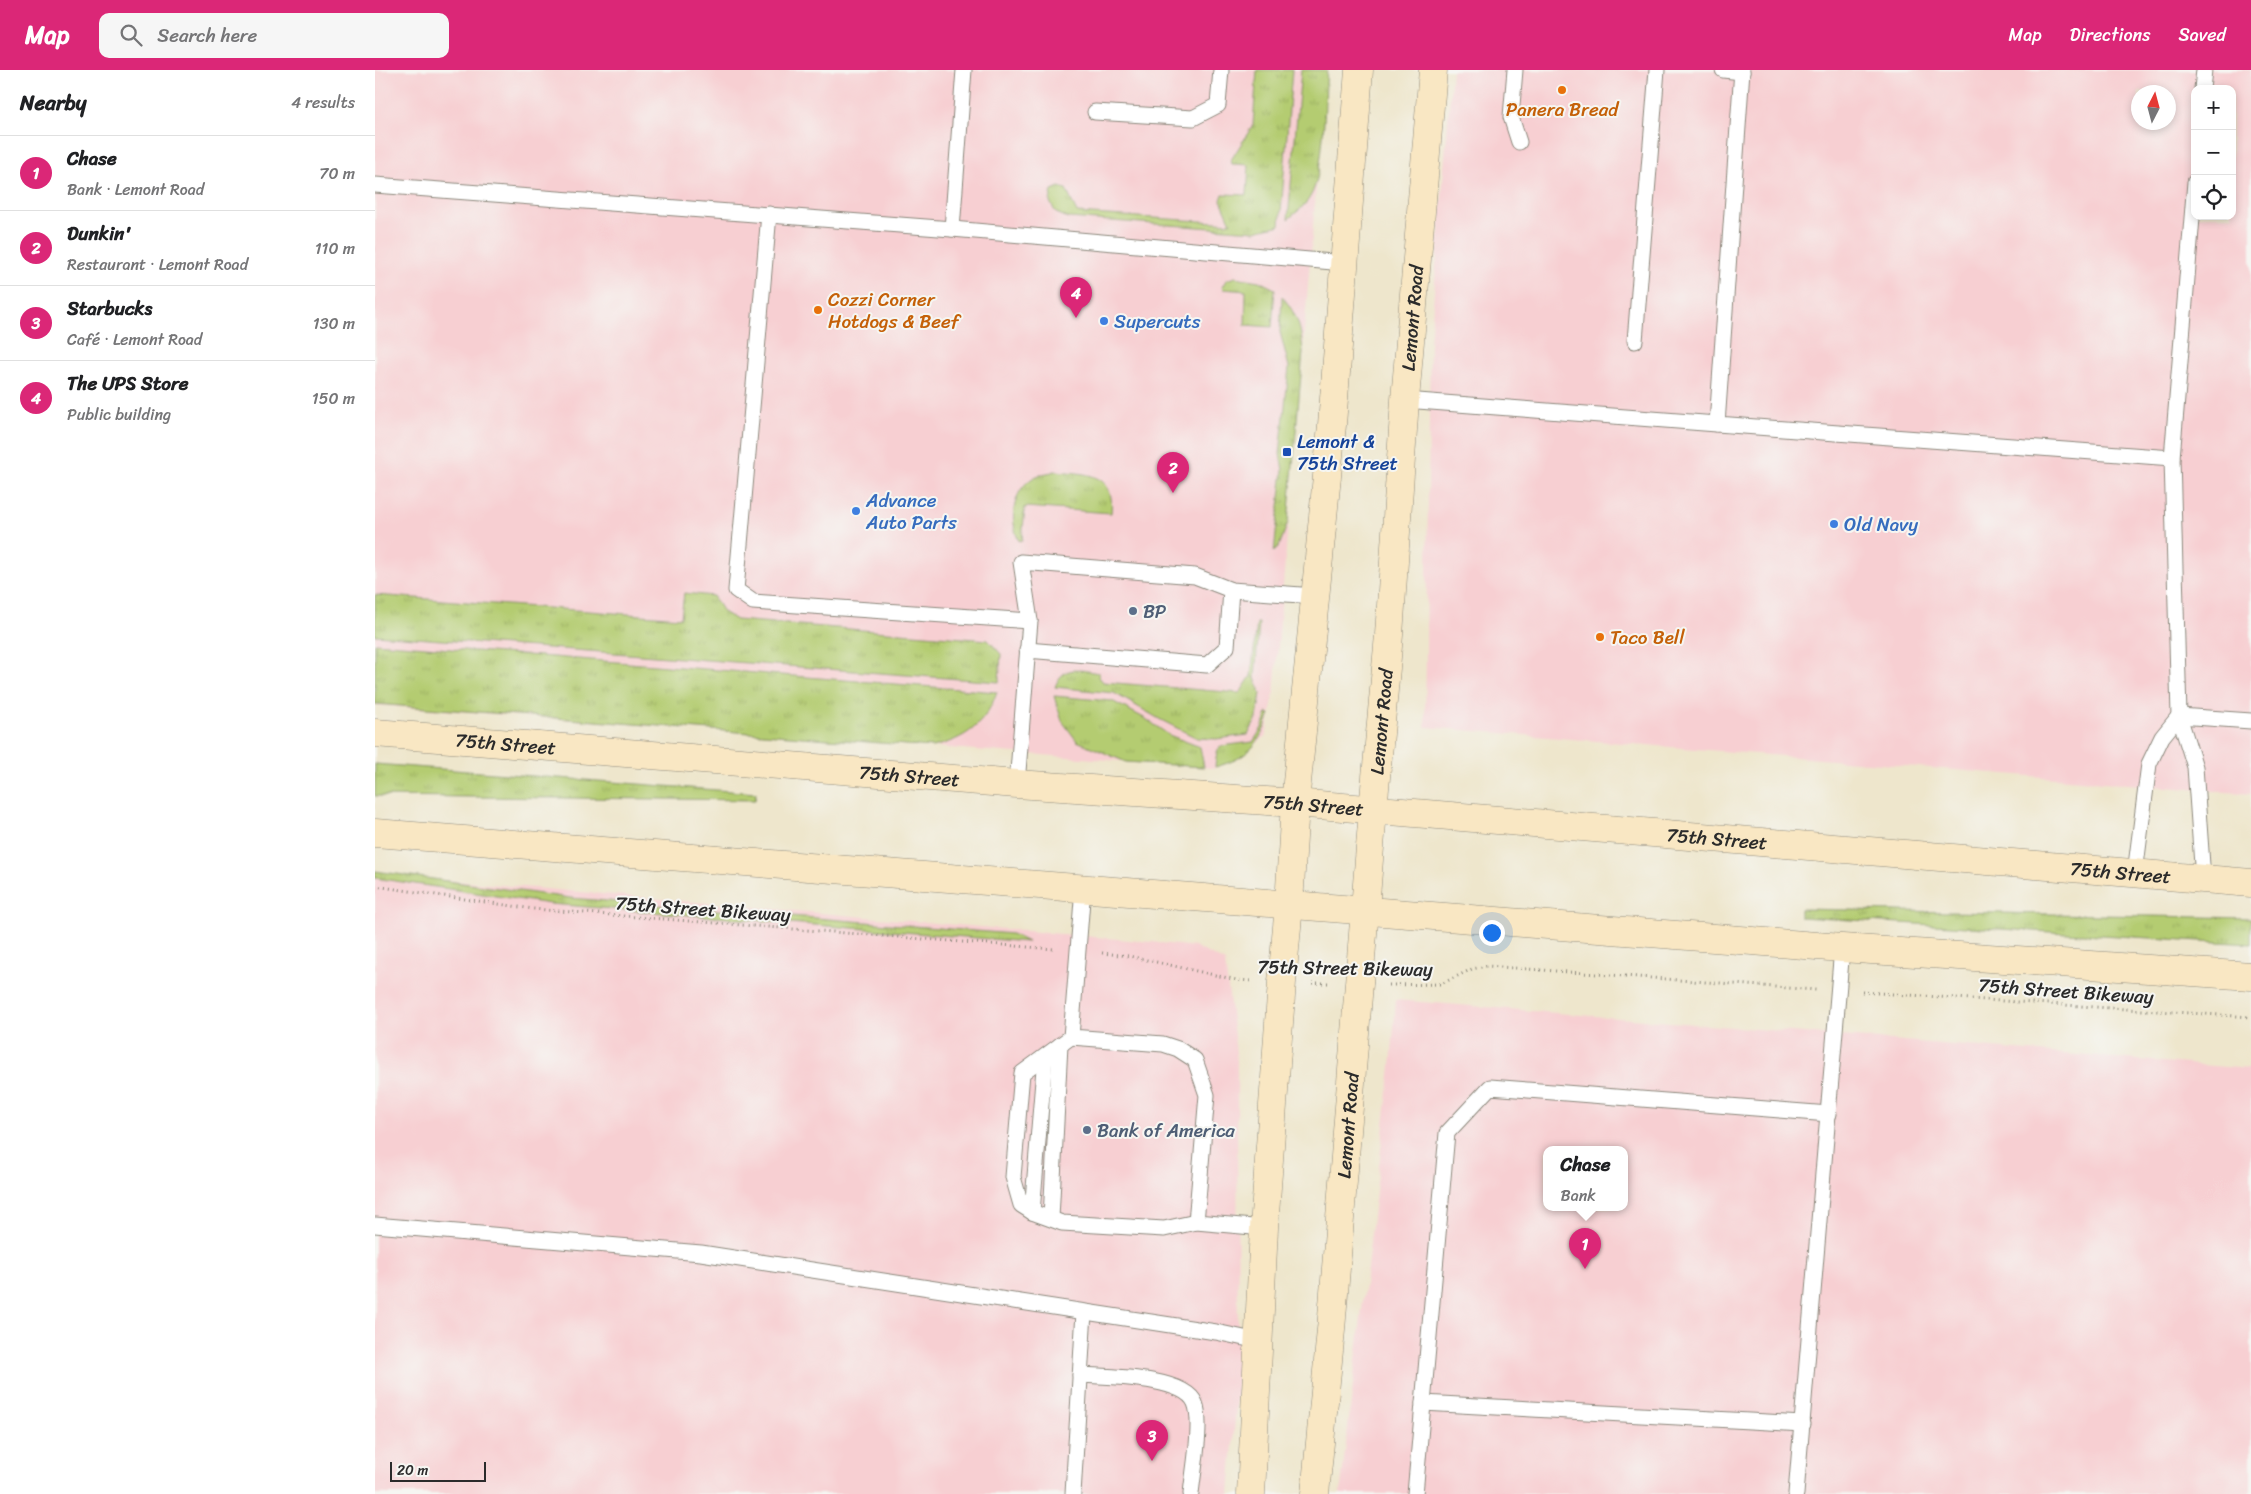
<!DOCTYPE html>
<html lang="en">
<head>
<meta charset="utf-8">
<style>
	:root { --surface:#fff; --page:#f6f6f6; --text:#202124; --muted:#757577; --line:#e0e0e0; --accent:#db2777 }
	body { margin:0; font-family:Sriracha,sans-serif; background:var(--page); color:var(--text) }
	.controls { position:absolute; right:15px; top:15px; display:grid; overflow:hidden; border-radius:10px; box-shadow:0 2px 8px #0003 }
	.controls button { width:45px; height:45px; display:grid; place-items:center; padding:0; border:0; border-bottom:1px solid var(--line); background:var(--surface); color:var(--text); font:25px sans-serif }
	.compass { position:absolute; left:1756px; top:15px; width:45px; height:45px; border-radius:50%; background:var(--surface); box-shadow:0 2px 8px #0003; rotate:6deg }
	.scale { position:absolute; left:15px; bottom:12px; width:96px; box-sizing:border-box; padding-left:5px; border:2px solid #2b2b2b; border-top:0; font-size:14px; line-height:18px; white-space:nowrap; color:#2b2b2b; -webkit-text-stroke:4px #f6f6f2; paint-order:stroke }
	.you { position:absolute; left:1116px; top:862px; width:18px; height:18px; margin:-12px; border:4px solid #fff; border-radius:50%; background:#1a73e8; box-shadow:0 0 0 8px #1a73e833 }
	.badge { display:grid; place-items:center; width:32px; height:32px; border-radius:50%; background:var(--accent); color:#fff; font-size:16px; font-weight:700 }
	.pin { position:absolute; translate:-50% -41px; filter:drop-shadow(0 1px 2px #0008) }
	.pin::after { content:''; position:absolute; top:26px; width:18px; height:15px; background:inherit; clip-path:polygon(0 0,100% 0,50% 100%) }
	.popup { position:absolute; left:1168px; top:1076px; width:85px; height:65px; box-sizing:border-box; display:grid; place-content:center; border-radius:10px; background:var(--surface); filter:drop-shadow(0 1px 4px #0005); font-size:16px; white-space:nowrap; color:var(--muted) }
	.popup b { font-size:19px; color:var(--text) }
	.popup::after { content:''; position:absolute; left:50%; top:100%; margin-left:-10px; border:10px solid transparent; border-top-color:var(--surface) }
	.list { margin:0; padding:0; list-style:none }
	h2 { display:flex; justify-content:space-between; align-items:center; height:65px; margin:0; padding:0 20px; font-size:21px }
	h2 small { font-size:16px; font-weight:400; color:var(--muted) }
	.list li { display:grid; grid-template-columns:32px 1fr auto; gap:15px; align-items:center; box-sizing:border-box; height:75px; padding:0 20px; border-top:1px solid var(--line) }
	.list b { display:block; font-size:19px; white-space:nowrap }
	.list p { margin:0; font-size:16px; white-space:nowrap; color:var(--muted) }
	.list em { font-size:16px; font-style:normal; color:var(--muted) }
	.icon { flex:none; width:28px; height:28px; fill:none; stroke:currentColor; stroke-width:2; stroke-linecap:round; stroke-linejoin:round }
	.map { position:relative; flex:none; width:1876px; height:1424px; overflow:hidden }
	header { display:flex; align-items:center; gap:30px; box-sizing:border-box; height:70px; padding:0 25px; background:var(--accent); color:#fff }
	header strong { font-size:24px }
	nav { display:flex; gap:28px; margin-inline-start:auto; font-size:18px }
	.search { width:350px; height:45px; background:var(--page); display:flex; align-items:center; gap:12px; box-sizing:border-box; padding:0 18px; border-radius:10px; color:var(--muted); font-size:19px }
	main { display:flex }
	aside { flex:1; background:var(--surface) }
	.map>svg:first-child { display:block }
</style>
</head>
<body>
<header>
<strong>Map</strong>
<div class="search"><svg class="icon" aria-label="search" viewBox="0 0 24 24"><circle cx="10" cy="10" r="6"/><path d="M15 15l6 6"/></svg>Search here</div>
<nav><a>Map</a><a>Directions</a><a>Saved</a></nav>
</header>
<main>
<aside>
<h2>Nearby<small>4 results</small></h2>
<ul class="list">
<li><span class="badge">1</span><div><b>Chase</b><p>Bank · Lemont Road</p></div><em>70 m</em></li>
<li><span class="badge">2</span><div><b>Dunkin'</b><p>Restaurant · Lemont Road</p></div><em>110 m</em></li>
<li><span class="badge">3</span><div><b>Starbucks</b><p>Café · Lemont Road</p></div><em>130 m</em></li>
<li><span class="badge">4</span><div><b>The UPS Store</b><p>Public building</p></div><em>150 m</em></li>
</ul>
</aside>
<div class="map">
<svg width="1876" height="1424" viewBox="0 0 1876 1424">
	<defs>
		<pattern id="grass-tufts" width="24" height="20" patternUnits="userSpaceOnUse" patternTransform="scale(1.25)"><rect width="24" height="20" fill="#b4cc71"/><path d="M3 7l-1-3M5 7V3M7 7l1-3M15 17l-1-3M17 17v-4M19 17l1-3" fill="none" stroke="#9baf62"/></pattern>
	</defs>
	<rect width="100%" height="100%" fill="#f6f6f2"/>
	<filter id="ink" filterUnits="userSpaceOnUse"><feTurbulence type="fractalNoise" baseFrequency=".02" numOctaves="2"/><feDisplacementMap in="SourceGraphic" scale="10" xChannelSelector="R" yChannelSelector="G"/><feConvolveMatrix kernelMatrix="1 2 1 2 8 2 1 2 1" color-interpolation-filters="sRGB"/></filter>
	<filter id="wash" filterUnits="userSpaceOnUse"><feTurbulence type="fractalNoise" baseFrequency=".0096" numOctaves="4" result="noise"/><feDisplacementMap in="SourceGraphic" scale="20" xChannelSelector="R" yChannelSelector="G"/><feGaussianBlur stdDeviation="1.12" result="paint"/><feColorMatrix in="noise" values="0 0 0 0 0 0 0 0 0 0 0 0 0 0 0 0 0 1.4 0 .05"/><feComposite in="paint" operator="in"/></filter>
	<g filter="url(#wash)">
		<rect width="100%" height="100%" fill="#eee6cc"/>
		<g fill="#f7cfd2" fill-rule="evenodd">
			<path d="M0 0H951L899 624 891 666 860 690 839 698 0 635Z"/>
			<path d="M1077 0H1876V724L1050 657 1055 273ZM1820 19H1857V146H1820ZM1764 22H1794V52H1764Z"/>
			<path d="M0 804 777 872 821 877 850 892 862 991 863 1311 854 1424H0Z"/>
			<path d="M1021 930 1876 999V1424H965L1016 996ZM1171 1080H1249V1138H1171Z"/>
		</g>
		<g fill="url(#grass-tufts)" stroke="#707c4e">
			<path d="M882 0H917L905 155 880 161 693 148 681 143 675 132 677 120 684 117 691 119 702 143 856 153 846 130 848 124 872 125 874 95 857 94 856 90 878 55Z"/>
			<path d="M926 0H952C949 31 950 103 935 127 930 136 921 143 913 149Z"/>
			<path d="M860 207 884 211 900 219 897 257 870 255 871 221 848 219 847 217 851 210Z"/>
			<path d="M907 226C923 246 926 257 928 282L913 452 905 474 899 482 908 400 905 384 914 297 905 262Z"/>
			<path d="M680 401C711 404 741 402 736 443L650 437 647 470 644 471C633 449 638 415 664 405 669 403 675 403 680 401Z"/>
			<path d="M309 523 338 526 348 542 361 550 613 570 626 584 624 612 0 565V525L306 548Z"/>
			<path d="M882 553H884L880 608 886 623 882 648 873 665 841 669 822 668 786 650 739 623 680 617C688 594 705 600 724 603V607L728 612 865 623 876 606Z"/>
			<path d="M0 573 622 622C610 655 591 669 557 677L0 634Z"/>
			<path d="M679 626 737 631 771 649 794 665 825 677 829 697 751 692 702 671 687 651Z"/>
			<path d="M892 643 895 644C884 676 873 688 840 697L842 681 846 676 878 672 887 658Z"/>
			<path d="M0 694 381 723 380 730 0 726Z"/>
			<path d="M0 801 195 828 637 864 653 872 175 834 0 808Z"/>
			<path d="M1425 839 1876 848V874L1425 847Z"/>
		</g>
	</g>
	<g filter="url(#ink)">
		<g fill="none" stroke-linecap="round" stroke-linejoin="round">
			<defs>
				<g id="service">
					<path d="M1140 0 1136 47 1144 72"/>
					<path d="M1348 0 1367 2"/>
					<path d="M1367 0 1342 354 1797 388"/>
					<path d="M1827 19 1829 0"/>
					<path d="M720 42 818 48 843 35 846 0"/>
					<path d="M1820 112 1797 388 1804 646 1820 697 1828 809"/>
					<path d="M0 115 577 159 969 193"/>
					<path d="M394 144 361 520 378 532 655 551 646 492 820 506 856 520 940 526"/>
					<path d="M577 159 589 0"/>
					<path d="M1260 271 1282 0"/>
					<path d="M1030 330 1342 354"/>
					<path d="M652 580 832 595 852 577 856 520"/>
					<path d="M1804 646 1876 651"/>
					<path d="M642 714 655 551"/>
					<path d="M1760 803 1774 694 1787 667 1804 646"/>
					<path d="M708 818 696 967 788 974 803 979 820 990 832 1025 821 1152 889 1158"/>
					<path d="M696 967 647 1003 638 1107 646 1135 657 1142 687 1153 789 1159 821 1152"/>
					<path d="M657 1142 670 987"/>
					<path d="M676 1148 685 975"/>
					<path d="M0 1155 326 1183 841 1262 883 1271"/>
					<path d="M705 1305C731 1307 809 1306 820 1333 828 1352 818 1402 816 1424"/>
					<path d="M1048 1333 1428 1354"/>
					<path d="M698 1424 709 1242"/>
					<path d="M1040 1424 1072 1063 1115 1017 1454 1044"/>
					<path d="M1421 1424 1467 878"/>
				</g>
				<g id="secondary">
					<path id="s1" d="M0 663 642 714 920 733 1876 813"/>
					<path d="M0 763 1467 878 1876 906"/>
					<path d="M876 1424 889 1158 907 912 914 835 920 733 957 355 984 0"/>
					<path id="s2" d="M940 1424 956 1260 998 740 1014 565 1030 330 1058 0"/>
				</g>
			</defs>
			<use href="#service" stroke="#8c887c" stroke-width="17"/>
			<use href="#secondary" stroke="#8c887c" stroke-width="29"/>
			<g stroke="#8c887c" stroke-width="3" stroke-dasharray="1 4" stroke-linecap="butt">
				<path d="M0 816 158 839 679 879"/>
				<path d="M727 883 754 886 862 910 878 911"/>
				<path d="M937 913H953"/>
				<path d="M1014 915 1066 914 1097 899 1112 896 1441 920"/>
				<path d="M1487 922 1876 947"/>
			</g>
			<use href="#service" stroke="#fff" stroke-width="15"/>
			<use href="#secondary" stroke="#f9e7c3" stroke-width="28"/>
		</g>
	</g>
	<g fill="#e8710a" stroke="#f6f6f2" stroke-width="2">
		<circle cx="1187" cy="20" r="5"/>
		<circle cx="443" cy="240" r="5"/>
		<circle cx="1225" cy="567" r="5"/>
	</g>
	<g fill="#3f7fe0" stroke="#f6f6f2" stroke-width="2">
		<circle cx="729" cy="251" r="5"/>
		<circle cx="481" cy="441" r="5"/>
		<circle cx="1459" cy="454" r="5"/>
	</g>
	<rect fill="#1a4fb4" stroke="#f6f6f2" stroke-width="2" x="907" y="377" width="10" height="10" rx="2.5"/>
	<g fill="#5c6f8a" stroke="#f6f6f2" stroke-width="2">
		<circle cx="758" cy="541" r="5"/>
		<circle cx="712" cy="1060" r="5"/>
	</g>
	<g text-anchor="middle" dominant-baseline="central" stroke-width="4" stroke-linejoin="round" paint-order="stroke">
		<g font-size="19" fill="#c56008" stroke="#f6f6f2" text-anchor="start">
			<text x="1187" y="39" text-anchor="middle">Panera Bread</text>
			<text x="453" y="229">Cozzi Corner<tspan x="453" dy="22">Hotdogs &amp; Beef</tspan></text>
			<text x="1235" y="567">Taco Bell</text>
		</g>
		<g font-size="19" fill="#2b2b2b" stroke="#f6f6f2">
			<text stroke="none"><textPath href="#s2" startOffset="1180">Lemont Road</textPath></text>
			<text stroke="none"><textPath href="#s2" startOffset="775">Lemont Road</textPath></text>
			<text stroke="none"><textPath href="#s1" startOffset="131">75th Street</textPath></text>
			<text stroke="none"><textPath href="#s1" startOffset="536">75th Street</textPath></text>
			<text stroke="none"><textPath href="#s1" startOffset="941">75th Street</textPath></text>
			<text stroke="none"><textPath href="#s1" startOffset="1346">75th Street</textPath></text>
			<text stroke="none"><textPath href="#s1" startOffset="1751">75th Street</textPath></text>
			<text transform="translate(328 839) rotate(4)">75th Street Bikeway</text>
			<text transform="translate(970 898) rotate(1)">75th Street Bikeway</text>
			<text transform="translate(1691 921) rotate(4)">75th Street Bikeway</text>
			<text stroke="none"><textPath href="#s2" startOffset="370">Lemont Road</textPath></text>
		</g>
		<g font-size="19" fill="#366cbe" stroke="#f6f6f2" text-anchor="start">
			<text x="739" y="251">Supercuts</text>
			<text x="491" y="430">Advance<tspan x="491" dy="22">Auto Parts</tspan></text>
			<text x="1469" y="454">Old Navy</text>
		</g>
		<g font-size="19" fill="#164399" stroke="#f6f6f2" text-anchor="start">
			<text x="922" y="371">Lemont &amp;<tspan x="922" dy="22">75th Street</tspan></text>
		</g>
		<g font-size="19" fill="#4e5e75" stroke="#f6f6f2" text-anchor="start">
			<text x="768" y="541">BP</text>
			<text x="722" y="1060">Bank of America</text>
		</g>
	</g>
</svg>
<div class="controls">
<button>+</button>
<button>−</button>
<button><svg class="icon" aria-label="locate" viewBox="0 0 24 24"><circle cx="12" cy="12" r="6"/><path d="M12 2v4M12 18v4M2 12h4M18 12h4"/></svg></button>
</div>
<svg class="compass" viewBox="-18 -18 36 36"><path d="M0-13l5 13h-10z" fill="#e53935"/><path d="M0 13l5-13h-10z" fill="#757577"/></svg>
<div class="scale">20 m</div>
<div class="you"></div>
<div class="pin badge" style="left:1210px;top:1199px">1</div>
<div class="popup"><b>Chase</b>Bank</div>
<div class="pin badge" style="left:798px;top:423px">2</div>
<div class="pin badge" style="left:777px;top:1391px">3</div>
<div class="pin badge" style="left:701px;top:248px">4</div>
</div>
</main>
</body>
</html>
